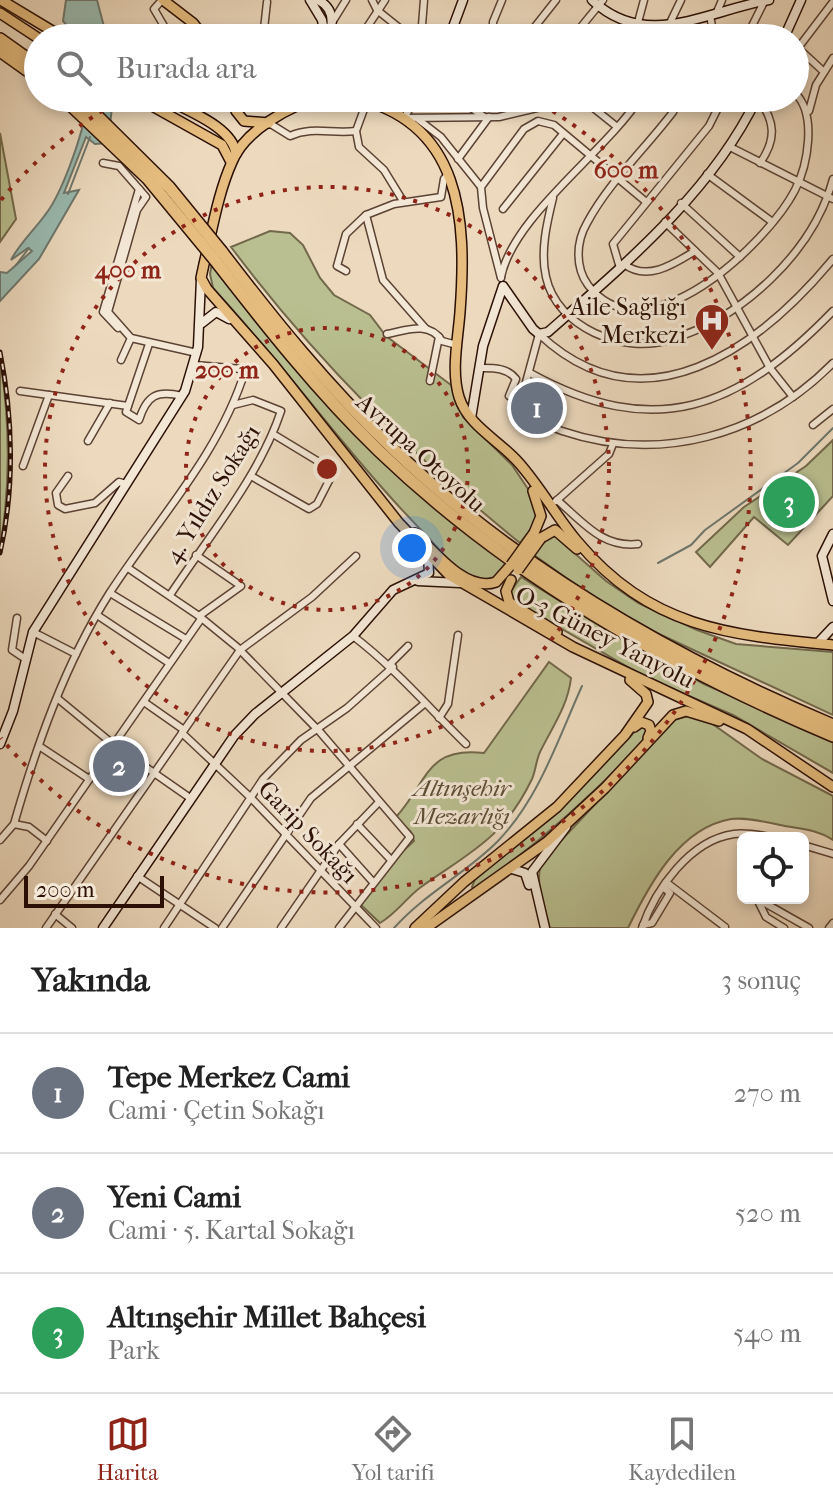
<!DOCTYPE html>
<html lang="tr">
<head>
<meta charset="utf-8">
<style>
	:root { --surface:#fff; --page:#f2f2f2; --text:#222; --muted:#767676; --line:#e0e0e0; --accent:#8f2418 }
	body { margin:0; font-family:"IM FELL French Canon",serif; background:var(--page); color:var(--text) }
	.controls { position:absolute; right:24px; bottom:24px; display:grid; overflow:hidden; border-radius:12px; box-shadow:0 4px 12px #0003 }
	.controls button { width:72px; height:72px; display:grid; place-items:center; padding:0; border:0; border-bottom:2px solid var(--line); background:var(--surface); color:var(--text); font:40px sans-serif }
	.scale { position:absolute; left:24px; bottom:20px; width:140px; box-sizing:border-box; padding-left:8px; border:4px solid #2c1006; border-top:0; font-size:22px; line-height:28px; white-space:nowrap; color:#2c1006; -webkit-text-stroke:6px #f3e7d5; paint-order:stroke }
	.you { position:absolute; left:412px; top:548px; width:28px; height:28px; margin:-20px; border:6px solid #fff; border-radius:50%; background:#1a73e8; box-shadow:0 0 0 12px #1a73e833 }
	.badge { display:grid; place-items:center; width:52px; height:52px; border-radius:50%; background:var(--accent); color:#fff; font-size:26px; font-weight:700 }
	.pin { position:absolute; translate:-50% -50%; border:4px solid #fff; box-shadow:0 2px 8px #0006 }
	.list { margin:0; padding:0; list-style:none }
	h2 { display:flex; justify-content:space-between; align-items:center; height:104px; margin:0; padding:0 32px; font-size:34px }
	h2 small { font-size:26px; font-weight:400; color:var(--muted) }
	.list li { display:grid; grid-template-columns:52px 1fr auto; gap:24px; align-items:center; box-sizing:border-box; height:120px; padding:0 32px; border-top:2px solid var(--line) }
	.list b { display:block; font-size:30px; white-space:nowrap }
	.list p { margin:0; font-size:26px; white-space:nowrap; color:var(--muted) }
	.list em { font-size:26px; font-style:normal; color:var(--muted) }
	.icon { flex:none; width:44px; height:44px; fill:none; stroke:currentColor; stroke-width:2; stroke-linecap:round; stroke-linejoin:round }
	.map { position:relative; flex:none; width:833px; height:928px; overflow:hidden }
	.search { position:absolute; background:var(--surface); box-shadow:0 4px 12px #0003; left:24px; right:24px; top:24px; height:88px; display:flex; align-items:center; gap:20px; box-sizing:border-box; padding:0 28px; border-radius:44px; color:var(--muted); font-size:30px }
	.sheet { height:464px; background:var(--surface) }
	nav { display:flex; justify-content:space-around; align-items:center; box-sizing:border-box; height:112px; border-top:2px solid var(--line); background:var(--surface); font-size:22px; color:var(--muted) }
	nav a { display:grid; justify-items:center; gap:4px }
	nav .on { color:var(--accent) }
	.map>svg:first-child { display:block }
</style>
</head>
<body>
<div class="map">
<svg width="833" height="928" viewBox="0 0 833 928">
	<rect width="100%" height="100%" fill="#eddabe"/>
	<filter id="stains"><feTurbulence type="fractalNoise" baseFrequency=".0025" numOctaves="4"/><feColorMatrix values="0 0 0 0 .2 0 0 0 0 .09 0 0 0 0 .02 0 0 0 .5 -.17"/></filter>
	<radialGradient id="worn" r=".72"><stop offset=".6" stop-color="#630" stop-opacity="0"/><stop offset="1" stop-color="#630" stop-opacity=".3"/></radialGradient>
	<g fill="#b9bf90" stroke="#72684b" stroke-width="2">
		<path d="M0 133 16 219 0 242Z"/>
		<path d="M270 231 290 233 303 245 320 278 334 295 370 315 386 336 451 385 463 417 512 465 530 492 537 508 534 525 520 543C409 453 317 361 231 247Z"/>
		<path d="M212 262 287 358 506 562C500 574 492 583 477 579 457 573 440 550 426 535 350 458 287 368 213 288L210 274Z"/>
		<path d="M0 358C10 422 11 484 0 547Z"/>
		<path d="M833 440V496L788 545 754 517 710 567 696 552 744 507 806 466Z"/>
		<path d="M555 536 606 581 638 603 697 630 736 644 833 652V715L657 633 603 604 534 555 548 537Z"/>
		<path d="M521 577 623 640 704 684 833 741V773L733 715 647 678 510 599 511 591Z"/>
		<path d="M549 662 571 678C568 705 553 726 541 750 536 759 536 770 532 779 503 839 470 852 421 887 406 898 397 913 380 923L360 904 390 863 414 841 411 832 396 817C428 782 426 746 484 753Z"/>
		<path d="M688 716 711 723 762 759 833 796V840C817 829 799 829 780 825 765 822 747 817 731 819 679 828 649 885 628 928H550C544 907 534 882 542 861L674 720Z"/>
		<path d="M640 726 646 728V738C593 796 540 842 476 889L472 887 475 879 584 785Z"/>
	</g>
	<g fill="#99bbb1" stroke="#6d776d" stroke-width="2">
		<path d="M66 0H97L107 38H77L63 21Z"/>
		<path d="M87 98H113L108 143 95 144 86 137 64 193 79 190 39 259 0 301V272L7 273 32 251 28 248 11 260C19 244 35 229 45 215 62 194 87 125 87 98Z"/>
	</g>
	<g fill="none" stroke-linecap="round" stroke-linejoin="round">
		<g stroke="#6d776d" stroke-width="2">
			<path d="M68 194 90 137"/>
			<path d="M16 265 29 248"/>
			<path d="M658 563 691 545 705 530 798 463 833 428"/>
			<path d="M394 928C424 894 465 874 497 842 539 799 558 739 582 686"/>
		</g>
		<defs>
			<g id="street">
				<path d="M162 0 154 9 171 38"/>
				<path d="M372 0 377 10 412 38"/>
				<path d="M717 12 722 0"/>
				<path d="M710 15 714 38"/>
				<path d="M333 21 346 0"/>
				<path d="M675 24 678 38"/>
				<path d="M669 25 681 0"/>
				<path d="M637 26 644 0"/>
				<path d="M637 26 642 38"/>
				<path d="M263 38 267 2"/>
				<path d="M271 38 289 30"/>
				<path d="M360 38 385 0"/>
				<path d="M421 38 424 0"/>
				<path d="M493 38V22L502 0"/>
				<path d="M526 38 556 0"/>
				<path d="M572 38 603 0"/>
				<path d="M623 38 637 26"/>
				<path d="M746 38 765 0"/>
				<path d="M798 48 823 71"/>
				<path d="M795 52 833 2"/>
				<path d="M204 98 218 103 232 98"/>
				<path d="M416 98 404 118 499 117 558 103 566 98"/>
				<path d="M457 98 483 116"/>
				<path d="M581 98 616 126"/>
				<path d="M679 98 673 112C645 149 609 182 587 223 576 242 575 267 588 285 645 360 767 244 795 190 808 165 817 114 795 93"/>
				<path d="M758 98C775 121 777 139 760 163"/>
				<path d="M367 101 356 131 359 147 384 170 403 201"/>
				<path d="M809 111 816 85 833 58"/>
				<path d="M419 120 441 137 481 187"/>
				<path d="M269 123 290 136C313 126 331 134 356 131"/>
				<path d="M730 147 833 199"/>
				<path d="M458 159 489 117"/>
				<path d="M103 163 119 166 146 197 137 210 108 312 131 338 197 353"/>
				<path d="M707 174 771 221"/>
				<path d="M553 198C547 222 540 252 546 277 557 328 623 354 669 340 741 319 813 253 833 179"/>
				<path d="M681 203 740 257"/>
				<path d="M503 209 562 135"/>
				<path d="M665 222 718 273 770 368 793 397"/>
				<path d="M833 259C759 348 644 433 539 334L519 408C532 415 547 426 562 431 660 464 761 436 833 363"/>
				<path d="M624 264C647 282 674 264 695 251"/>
				<path d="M620 268 613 244 709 126 723 98"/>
				<path d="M346 271 337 266 346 234 366 215"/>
				<path d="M501 277C513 216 606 152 640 98"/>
				<path d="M501 278 483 208 481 187 524 129 538 121 554 125 645 201"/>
				<path d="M118 328 103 312 139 189"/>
				<path d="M426 329 383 280 366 215 394 204 441 197 444 179 449 173"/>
				<path d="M387 334C407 330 429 321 442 341L457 345"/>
				<path d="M121 360 131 338"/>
				<path d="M479 368C492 368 507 367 516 379L509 396 518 403"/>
				<path d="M530 373C655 442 738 409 833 311"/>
				<path d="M430 381 439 337"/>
				<path d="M20 391 128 406 149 344"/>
				<path d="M128 406 126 412 139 420C147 395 157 390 182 396"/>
				<path d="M813 425 833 409"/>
				<path d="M88 441 110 403"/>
				<path d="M23 466 49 395"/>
				<path d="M68 476 56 493 58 505 65 509 95 503 119 482 126 484"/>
				<path d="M251 476 309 509 317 504 334 471 273 434"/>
				<path d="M557 500C583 522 602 548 638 544"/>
				<path d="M556 501 609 454 613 444"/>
				<path d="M196 555 241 586 199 616"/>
				<path d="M128 568 199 616 237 647 320 732 410 837 339 928"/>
				<path d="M110 593 186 639"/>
				<path d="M170 595C207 539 260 475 281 411L253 400 233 405"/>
				<path d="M97 615 169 663"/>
				<path d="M17 618 12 650 24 658"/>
				<path d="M33 632 76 654"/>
				<path d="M353 636C395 668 428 707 466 744"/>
				<path d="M390 664 408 646"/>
				<path d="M57 698 114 745 190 798"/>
				<path d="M144 702 184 730"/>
				<path d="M439 718 448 704 458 635"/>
				<path d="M182 733 250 797 376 928"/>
				<path d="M39 746 89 779"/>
				<path d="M14 824 29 827 47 841"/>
				<path d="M357 824 391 860"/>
				<path d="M0 840 14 824C37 744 65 664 109 594 156 521 219 455 245 371L242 369 195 365"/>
				<path d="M339 844 372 881"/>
				<path d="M803 845 833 854"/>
				<path d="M137 876 215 928"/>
				<path d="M667 883 725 927"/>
				<path d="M0 900 29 866 201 619"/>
				<path d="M55 914 72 928"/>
				<path d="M643 925 652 923 670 893 664 888"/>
				<path d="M46 928 240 650 312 597 356 556"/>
				<path d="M164 928 263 779 301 740 347 708 393 667"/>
				<path d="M222 928 311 798 424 704"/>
				<path d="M281 928 339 844 379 802"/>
				<path d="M642 928C655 890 690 840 734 834 748 832 763 836 777 838"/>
				<path d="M784 928 766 917 759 903 763 902 809 928"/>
				<path d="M829 928 833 923"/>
			</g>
			<g id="secondary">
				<path d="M310 0 322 20 325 38"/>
				<path d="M318 0C334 8 334 23 328 38"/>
				<path d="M592 0C646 51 706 11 769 0"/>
				<path d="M449 38 463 0"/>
				<path d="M784 38 801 0"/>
				<path d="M202 323 216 312 229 319"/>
				<path d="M471 418 483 346 503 286 533 329 539 334 548 332C624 265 712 192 757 98"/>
				<path d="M833 534 822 556 833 601"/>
				<path d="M418 581 460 583"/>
				<path d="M818 643 833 627"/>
				<path d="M0 744 13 711 33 632 185 391 198 347 201 279"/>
				<path d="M512 869 525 873 529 885"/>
				<path d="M103 928 234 736 255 714 353 636 393 590 429 573 428 556"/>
				<path d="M545 928 532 872 566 827"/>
			</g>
			<g id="primary">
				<path d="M1 0 64 38"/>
				<path d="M163 0 193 23 205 38"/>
				<path d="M0 13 38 38"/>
				<path d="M138 98 222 145 231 162"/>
				<path d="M164 98C186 110 233 127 236 154"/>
				<path d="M235 98 236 111 244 121 269 123"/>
				<path d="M321 98C290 105 244 131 232 162 218 193 212 231 204 264L201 278 207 289 273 364 399 523 449 575 573 647 747 729 833 787"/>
				<path d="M354 98C462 122 467 220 460 312 458 339 451 371 459 397 468 426 500 441 519 463 541 488 556 516 577 541 650 628 728 635 833 645"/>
				<path d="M533 491 541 516 534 533"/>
				<path d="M415 533C434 551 466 593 496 582L511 565"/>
				<path d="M541 538 555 530 577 549"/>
				<path d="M511 580 506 591 509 602 557 632"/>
				<path d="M634 727 641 722 649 725 651 731 648 738"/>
				<path d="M415 928 464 882 557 807 625 735 648 702 646 694 630 680"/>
				<path d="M426 928 547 842 605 788 673 715 686 711 719 721"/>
			</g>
			<g id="highway">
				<path d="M0 39 38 66"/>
				<path d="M0 51 38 78"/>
				<path d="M222 252C274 320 327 386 389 445 516 568 671 657 833 725"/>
				<path d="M214 259C266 326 318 392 379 451 510 577 668 666 833 736"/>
			</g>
		</defs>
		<use href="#street" stroke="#5c4234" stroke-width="9"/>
		<use href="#secondary" stroke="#2c1006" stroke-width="11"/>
		<use href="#primary" stroke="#2c1006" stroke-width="12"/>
		<use href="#highway" stroke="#2c1006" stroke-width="14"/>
		<use href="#street" stroke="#f3e7d5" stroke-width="6"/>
		<use href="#secondary" stroke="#f3e7d5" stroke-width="8"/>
		<use href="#primary" stroke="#e6bd7f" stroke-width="9"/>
		<use href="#highway" stroke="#e6bd7f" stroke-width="11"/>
		<defs>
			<path id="rail" d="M0 352C13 417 15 488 0 553"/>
		</defs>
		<use href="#rail" stroke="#2c1006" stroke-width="5"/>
		<use href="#rail" stroke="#f3e7d5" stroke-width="2" stroke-dasharray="6" stroke-linecap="butt"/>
		<defs>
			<g id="primary-bridge">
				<path d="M511 565 534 533"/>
				<path d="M518 570 541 538"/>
			</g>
			<g id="highway-bridge">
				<path d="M63 98 148 179 214 259"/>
				<path d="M79 98 169 187 222 252"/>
			</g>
		</defs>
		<use href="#primary-bridge" stroke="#2c1006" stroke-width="12" stroke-linecap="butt"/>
		<use href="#highway-bridge" stroke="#2c1006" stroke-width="14" stroke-linecap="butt"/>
		<use href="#primary-bridge" stroke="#e6bd7f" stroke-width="9"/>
		<use href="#highway-bridge" stroke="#e6bd7f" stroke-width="11"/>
	</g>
	<g fill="none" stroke="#8f2418" stroke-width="4" stroke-dasharray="4 8">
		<circle cx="327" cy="469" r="141"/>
		<circle cx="327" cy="469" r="282"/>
		<path d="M1 200A423 423 0 0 1 122 99M532 99A423 423 0 1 1 1 738"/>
	</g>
	<defs>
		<symbol id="hospital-pin" viewBox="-11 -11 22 30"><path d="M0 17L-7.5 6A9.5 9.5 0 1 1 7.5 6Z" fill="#8f2418" stroke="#f3e7d5"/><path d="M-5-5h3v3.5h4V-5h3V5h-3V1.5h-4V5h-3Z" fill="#fff"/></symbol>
	</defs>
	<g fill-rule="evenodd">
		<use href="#hospital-pin" x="692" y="301" width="40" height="54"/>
	</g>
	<g text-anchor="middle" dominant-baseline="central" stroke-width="6" stroke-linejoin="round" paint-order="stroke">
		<g font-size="24" fill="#2c1006" stroke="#f3e7d5" text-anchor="end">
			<text x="686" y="307">Aile Sağlığı<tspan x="686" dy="28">Merkezi</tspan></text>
		</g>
		<g font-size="24" fill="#2c1006" stroke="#f3e7d5">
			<text transform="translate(421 453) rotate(42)">Avrupa Otoyolu</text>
			<text transform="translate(212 494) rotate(-58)">4. Yıldız Sokağı</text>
			<text transform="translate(605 637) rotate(27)">O-3 Güney Yanyolu</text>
			<text transform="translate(308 832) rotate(46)">Garip Sokağı</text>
		</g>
		<g font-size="24" font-style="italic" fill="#5d4d36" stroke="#f3e7d5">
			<text x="462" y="788">Altınşehir<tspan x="462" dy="28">Mezarlığı</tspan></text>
		</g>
	</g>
	<circle cx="327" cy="469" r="12" fill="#8f2418" stroke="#f3e7d5" stroke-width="4"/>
	<g font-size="24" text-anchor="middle" font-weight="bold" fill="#8f2418" stroke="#f3e7d5" stroke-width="6" stroke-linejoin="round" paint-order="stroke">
		<text x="626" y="178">600 m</text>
		<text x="128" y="278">400 m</text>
		<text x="227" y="378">200 m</text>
	</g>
	<rect width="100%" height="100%" filter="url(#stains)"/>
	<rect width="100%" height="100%" fill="url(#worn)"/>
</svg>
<div class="controls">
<button><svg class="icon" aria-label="locate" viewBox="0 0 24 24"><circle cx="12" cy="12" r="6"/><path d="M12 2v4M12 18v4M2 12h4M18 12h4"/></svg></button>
</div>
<div class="scale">200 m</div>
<div class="you"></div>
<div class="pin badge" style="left:537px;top:408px;background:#6b7280">1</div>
<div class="pin badge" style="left:119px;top:766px;background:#6b7280">2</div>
<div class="pin badge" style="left:789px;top:502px;background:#2e9e5b">3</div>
<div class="search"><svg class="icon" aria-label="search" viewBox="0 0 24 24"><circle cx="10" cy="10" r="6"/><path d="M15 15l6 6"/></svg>Burada ara</div>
</div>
<section class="sheet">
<h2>Yakında<small>3 sonuç</small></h2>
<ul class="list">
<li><span class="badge" style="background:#6b7280">1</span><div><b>Tepe Merkez Cami</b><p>Cami · Çetin Sokağı</p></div><em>270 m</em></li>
<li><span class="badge" style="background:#6b7280">2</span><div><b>Yeni Cami</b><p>Cami · 5. Kartal Sokağı</p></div><em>520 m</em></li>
<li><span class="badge" style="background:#2e9e5b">3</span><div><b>Altınşehir Millet Bahçesi</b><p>Park</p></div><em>540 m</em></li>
</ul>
</section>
<nav>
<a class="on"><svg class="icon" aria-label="map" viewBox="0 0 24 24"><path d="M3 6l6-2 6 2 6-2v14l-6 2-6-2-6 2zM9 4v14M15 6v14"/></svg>Harita</a>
<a><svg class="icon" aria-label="directions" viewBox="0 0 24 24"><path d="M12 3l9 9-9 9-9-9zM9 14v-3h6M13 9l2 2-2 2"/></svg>Yol tarifi</a>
<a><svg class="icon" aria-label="saved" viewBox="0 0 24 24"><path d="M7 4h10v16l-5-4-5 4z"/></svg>Kaydedilen</a>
</nav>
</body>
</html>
